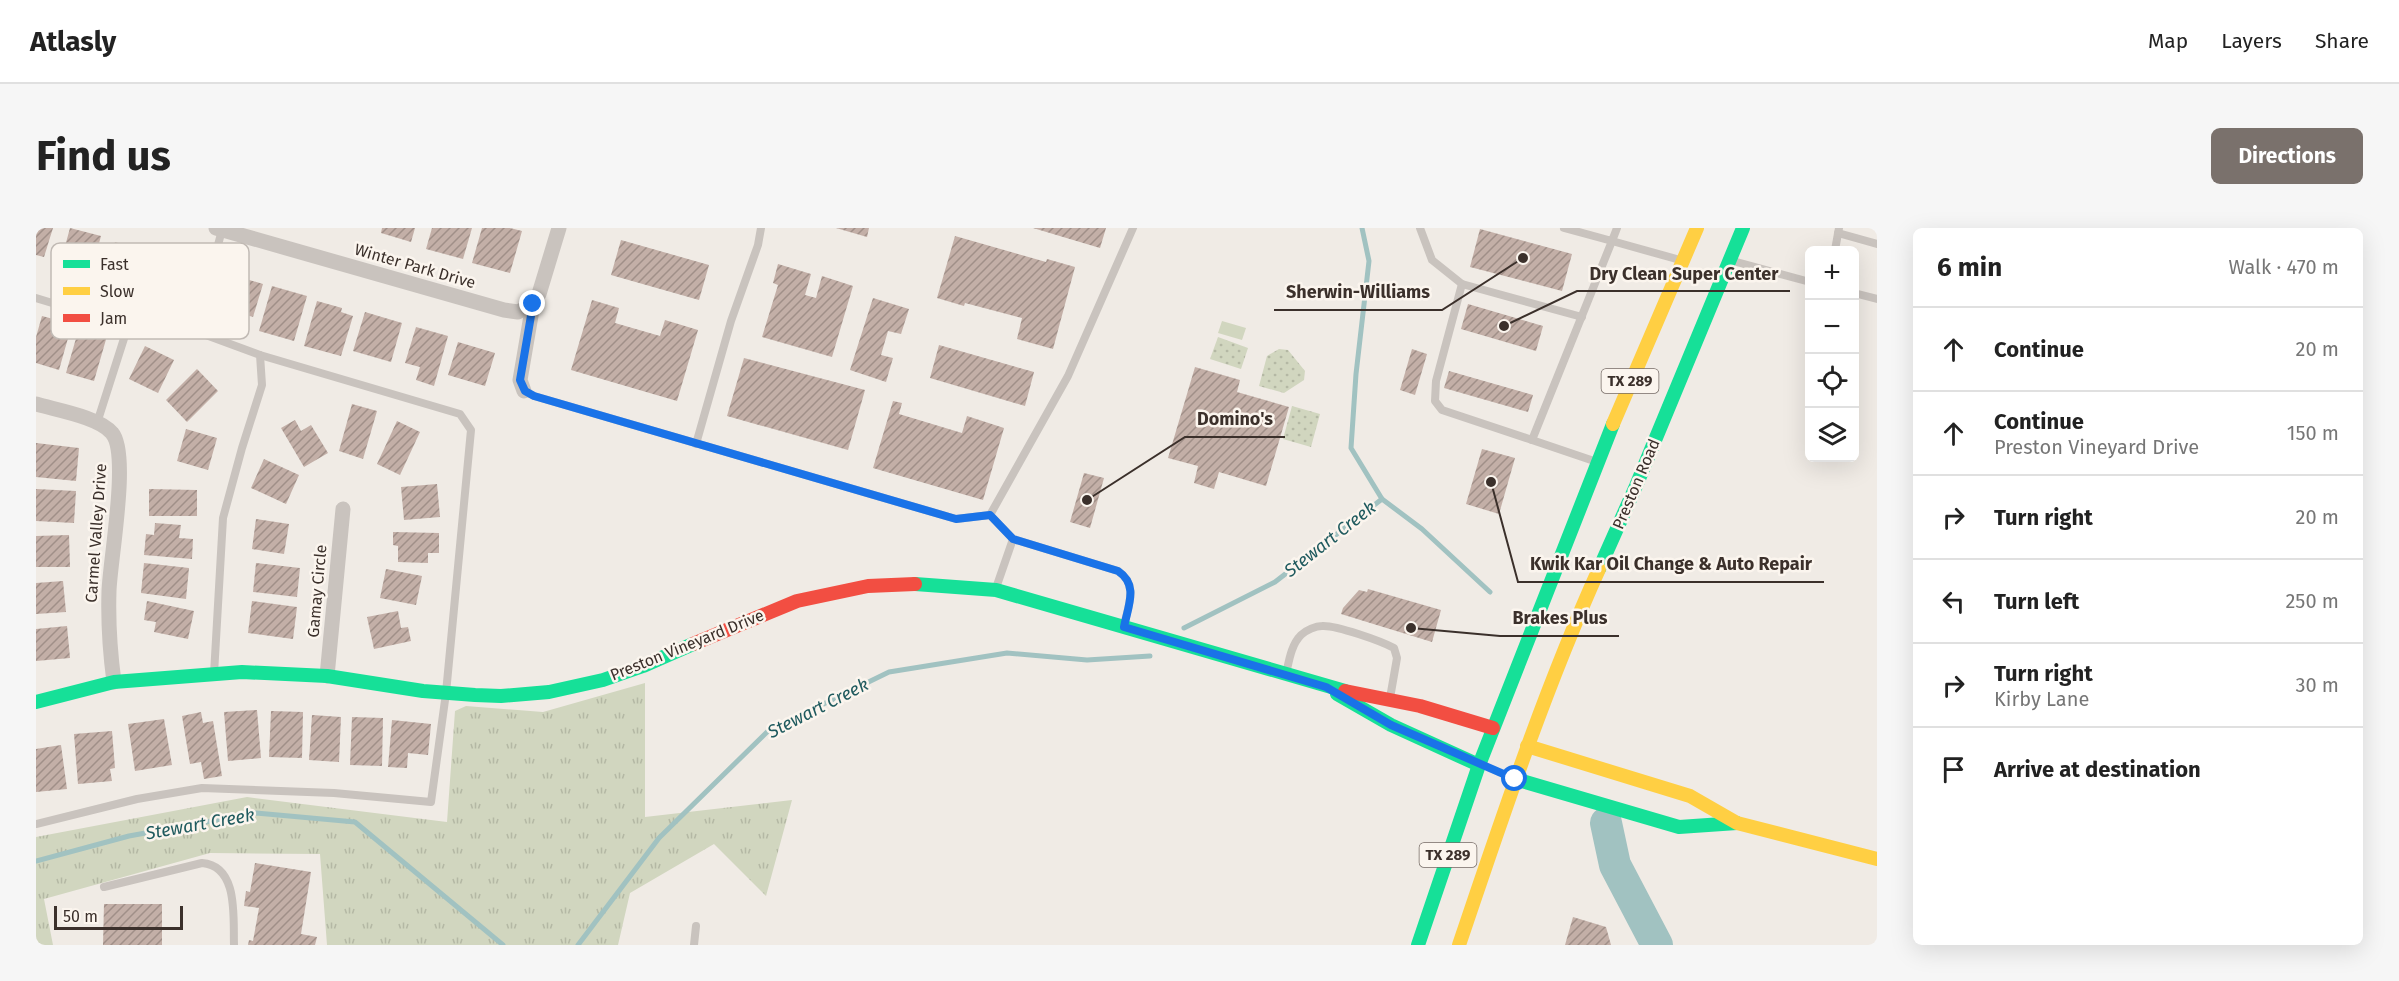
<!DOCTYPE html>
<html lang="en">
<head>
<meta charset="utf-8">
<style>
	:root { --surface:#fff; --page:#f6f6f6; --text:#222; --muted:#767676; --line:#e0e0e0; --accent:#7a716c }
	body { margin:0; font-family:"Fira Sans",sans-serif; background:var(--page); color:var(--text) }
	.controls { position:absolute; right:18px; top:18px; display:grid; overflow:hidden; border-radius:9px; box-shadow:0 6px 24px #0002 }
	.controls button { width:54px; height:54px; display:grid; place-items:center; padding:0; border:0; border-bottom:2px solid var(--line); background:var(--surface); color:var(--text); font:30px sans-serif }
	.scale { position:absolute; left:18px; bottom:15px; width:129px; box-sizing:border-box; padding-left:6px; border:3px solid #3b302b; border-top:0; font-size:16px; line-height:21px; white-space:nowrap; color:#3b302b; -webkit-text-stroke:4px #fbf5ee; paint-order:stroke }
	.stop { position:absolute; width:18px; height:18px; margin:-14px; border:4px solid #1a73e8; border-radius:50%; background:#fff }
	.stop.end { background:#1a73e8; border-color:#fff; box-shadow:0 2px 6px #0008 }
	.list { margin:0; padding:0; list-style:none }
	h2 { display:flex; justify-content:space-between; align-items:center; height:78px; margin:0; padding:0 24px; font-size:26px }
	h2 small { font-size:20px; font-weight:400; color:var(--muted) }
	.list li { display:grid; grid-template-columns:39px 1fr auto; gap:18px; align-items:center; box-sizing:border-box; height:84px; padding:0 24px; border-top:2px solid var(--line) }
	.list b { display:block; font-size:22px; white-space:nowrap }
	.list p { margin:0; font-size:20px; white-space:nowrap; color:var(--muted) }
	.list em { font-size:20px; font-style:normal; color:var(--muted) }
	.icon { flex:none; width:33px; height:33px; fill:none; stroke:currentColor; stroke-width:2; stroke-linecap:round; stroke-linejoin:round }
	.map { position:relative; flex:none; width:1841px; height:717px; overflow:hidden; border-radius:9px }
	header { display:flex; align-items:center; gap:36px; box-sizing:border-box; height:84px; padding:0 30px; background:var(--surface); border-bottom:2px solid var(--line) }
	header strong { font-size:28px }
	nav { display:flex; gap:33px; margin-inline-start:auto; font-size:21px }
	.intro { display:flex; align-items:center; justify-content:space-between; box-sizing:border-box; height:144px; padding:0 36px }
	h1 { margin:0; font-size:42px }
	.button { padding:15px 27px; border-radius:9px; background:var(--accent); color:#fff; font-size:21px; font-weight:700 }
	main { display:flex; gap:36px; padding:0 36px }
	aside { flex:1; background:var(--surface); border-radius:9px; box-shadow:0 6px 24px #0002 }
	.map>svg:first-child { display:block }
</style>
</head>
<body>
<header>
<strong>Atlasly</strong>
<nav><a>Map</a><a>Layers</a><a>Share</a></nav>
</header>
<div class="intro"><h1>Find us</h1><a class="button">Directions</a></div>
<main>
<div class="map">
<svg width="1841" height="717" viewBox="0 0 1841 717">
	<defs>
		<pattern id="grass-tufts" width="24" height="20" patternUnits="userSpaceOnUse" patternTransform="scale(1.5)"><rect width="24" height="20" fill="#d1d6bf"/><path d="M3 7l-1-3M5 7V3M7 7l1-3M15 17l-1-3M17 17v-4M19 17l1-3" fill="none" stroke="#b4b8a4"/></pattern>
		<pattern id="park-dots" width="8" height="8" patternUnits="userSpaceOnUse" patternTransform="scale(1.5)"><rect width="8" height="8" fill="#d1d6bf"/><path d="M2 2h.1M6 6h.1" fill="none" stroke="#b4b8a4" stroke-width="1.8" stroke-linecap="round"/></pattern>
		<pattern id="building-hatch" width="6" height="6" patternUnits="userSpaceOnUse" patternTransform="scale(1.5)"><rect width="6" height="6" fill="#c3afa7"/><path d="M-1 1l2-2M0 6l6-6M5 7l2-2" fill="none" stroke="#a08f88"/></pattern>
	</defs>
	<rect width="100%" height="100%" fill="#f0ebe5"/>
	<path fill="url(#grass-tufts)" d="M609 455V589L756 572 730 668 678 616 594 665 582 717H291L284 626 174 625 8 671 17 717H0V609L211 569 411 594 419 483 430 478 507 484Z"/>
	<g fill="url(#park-dots)">
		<path d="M1182 109 1212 120 1205 141 1174 131Z"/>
		<path d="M1243 121 1252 122 1269 143 1268 152 1248 165 1223 158 1231 128Z"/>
		<path d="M1256 178 1284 186 1275 219 1247 211Z"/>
	</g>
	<path fill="#d1d6bf" d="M1186 93 1210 100 1206 112 1182 105Z"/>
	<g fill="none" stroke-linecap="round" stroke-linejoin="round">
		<g stroke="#a1c2c1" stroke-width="5">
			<path d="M1326 0 1333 33 1320 146 1315 220 1346 271 1386 301 1454 364"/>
			<path d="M1148 400 1239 354 1346 271"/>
			<path d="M0 633 93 608 220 585 319 594 467 717"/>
			<path d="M542 717 623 610 732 503 853 444 971 425 1051 432 1114 428"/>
		</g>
		<path stroke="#a1c2c1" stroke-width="32" d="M1570 595 1579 637 1621 717"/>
	</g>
	<g fill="url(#building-hatch)">
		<path d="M0 0H17L8 29 0 27Z"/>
		<path d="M34 0 65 8 56 41 25 33Z"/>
		<path d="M346 0H379L375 14 345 5Z"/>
		<path d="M396 0H436L427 31 390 21Z"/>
		<path d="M446 0H474L486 3 474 45 436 35Z"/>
		<path d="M800 0H833L831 9Z"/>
		<path d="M997 0H1070L1064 20Z"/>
		<path d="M1444 1 1536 26 1526 63 1434 39Z"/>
		<path d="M919 8 1010 34 1011 31 1039 39 1017 121 981 111 986 90 929 75 928 78 901 70Z"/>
		<path d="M585 12 673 37 663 72 575 47Z"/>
		<path d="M79 14 116 25 106 59 69 48Z"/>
		<path d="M742 36 775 46 769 67 780 70 786 48 817 58 796 129 726 109 742 57 737 55Z"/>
		<path d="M193 46 227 56 217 89 184 79Z"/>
		<path d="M236 58 271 68 258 113 223 103Z"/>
		<path d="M837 70 873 81 865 106 852 103 845 127 857 130 850 154 814 142Z"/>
		<path d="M556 72 583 80 579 95 624 108 629 92 662 102 641 173 535 142Z"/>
		<path d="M281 73 306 80 305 84 317 88 305 128 268 118Z"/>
		<path d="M1432 76 1507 98 1500 123 1425 101Z"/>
		<path d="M329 84 366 95 355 134 317 123Z"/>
		<path d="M6 88 36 96 23 142 0 135V109Z"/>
		<path d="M380 99 412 108 398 158 380 152 384 139 369 135Z"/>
		<path d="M43 100 71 108 58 153 30 145Z"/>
		<path d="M422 114 459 125 449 158 412 147Z"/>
		<path d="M903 117 998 144 989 178 894 150Z"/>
		<path d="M109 118 138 132 122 165 93 151Z"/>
		<path d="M1376 121 1391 126 1379 167 1364 162Z"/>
		<path d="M708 130 829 162 812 222 691 188Z"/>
		<path d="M1159 139 1204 152 1201 164 1253 179 1230 258 1183 244 1178 261 1158 255 1162 238 1132 230Z"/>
		<path d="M161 141 182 163 151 194 130 172Z"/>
		<path d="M1413 143 1497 167 1492 184 1408 160Z"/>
		<path d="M857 173 866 175 863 186 926 205 931 188 968 200 947 272 837 240Z"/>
		<path d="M316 176 341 183 327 231 303 223Z"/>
		<path d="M259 192 265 203 275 197 292 225 268 239 245 200Z"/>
		<path d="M361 193 384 204 364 247 341 236Z"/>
		<path d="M150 201 181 210 172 242 141 233Z"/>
		<path d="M0 215 43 220 40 253 0 249Z"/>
		<path d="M1446 221 1479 230 1463 286 1430 276Z"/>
		<path d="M228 231 263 247 250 276 215 260Z"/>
		<path d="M1048 245 1068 250 1054 300 1034 294Z"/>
		<path d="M401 256 404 289 368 292 365 259Z"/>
		<path d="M0 261 40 263 38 295 0 293Z"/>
		<path d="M113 261 161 262V288H113Z"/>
		<path d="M220 291 253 296 248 326 216 321Z"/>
		<path d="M119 295 145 297 143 310 157 311 156 331 108 327 110 306 118 307Z"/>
		<path d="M357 304 403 305V325H392V335L362 334V318L357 317Z"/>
		<path d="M33 307 34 339H0V308Z"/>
		<path d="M108 335 153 340 150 371 105 365Z"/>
		<path d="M220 335 264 340 261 369 217 364Z"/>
		<path d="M350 341 386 348 380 377 344 370Z"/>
		<path d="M27 353 30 384 0 386V355Z"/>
		<path d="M1332 361 1405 382 1396 414 1305 386 1307 380 1323 362 1331 364Z"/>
		<path d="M111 373 158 383 152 411 118 404 120 394 108 392Z"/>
		<path d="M216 373 261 379 257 411 212 405Z"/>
		<path d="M362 383 365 400 372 399 375 413 338 421 331 389Z"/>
		<path d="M31 398 34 430 0 433V401Z"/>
		<path d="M221 482 225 530 192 533 188 484Z"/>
		<path d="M235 483 267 484 266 530 233 529Z"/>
		<path d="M165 484 167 495 177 493 186 548 168 551 165 534 154 536 146 488Z"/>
		<path d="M276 487 305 489 303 534 273 532Z"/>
		<path d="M316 489 347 490 346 538 314 537Z"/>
		<path d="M128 491 136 537 99 543 92 496Z"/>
		<path d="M356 492 395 496 392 527 372 525 371 540 352 539Z"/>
		<path d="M76 503 79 540 74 541 76 553 42 556 38 506Z"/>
		<path d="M25 517 31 561 0 564V521Z"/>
		<path d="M219 635 275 644 265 706 281 709 279 717H212L213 712 217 713 223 680 208 678 210 663 214 664Z"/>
		<path d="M68 676H126V717H67Z"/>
		<path d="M1537 689 1570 699 1575 717H1529Z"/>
	</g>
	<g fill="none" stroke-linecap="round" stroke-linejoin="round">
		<g stroke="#c9c3be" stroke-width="8">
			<path d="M1384 0 1396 32 1426 56 1546 89"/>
			<path d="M1528 0 1576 13 1581 0"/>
			<path d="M1802 5 1841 16"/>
			<path d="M1799 22 1803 0"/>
			<path d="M1697 33 1774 54"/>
			<path d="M1426 56 1400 153 1399 173 1406 182 1496 212"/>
			<path d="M1818 65 1841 71"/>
			<path d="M0 70 92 98"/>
			<path d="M488 163 498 168 920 291 954 287 977 311 1082 343C1103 357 1092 377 1088 398"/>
			<path d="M61 195 92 98 159 103"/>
			<path d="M660 216 695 93 722 17 725 0"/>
			<path d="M1558 233 1496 212 1576 13 1644 32"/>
			<path d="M954 287 1032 148 1097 0"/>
			<path d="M960 360 977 311"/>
			<path d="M178 446 187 290 206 220 226 157 224 127 159 103 186 2"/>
			<path d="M1250 446C1253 433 1255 417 1265 407 1270 402 1280 398 1286 398 1300 397 1345 413 1358 420L1361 430 1354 470"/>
			<path d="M0 596 101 571 166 560 298 565 395 574 410 465 435 202 424 186 224 127"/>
			<path d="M68 659 166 635C203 638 197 690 198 717"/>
			<path d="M658 717 660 698"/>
		</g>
		<g stroke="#c9c3be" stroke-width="15">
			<path d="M180 0 468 82 482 84 497 76"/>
			<path d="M488 163 484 152 497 76 503 66 523 0"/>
			<path d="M0 176C20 182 63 189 76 205 94 226 74 332 73 363 72 394 74 424 78 454"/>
			<path d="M291 448 307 281"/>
		</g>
		<g stroke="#16e098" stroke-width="14">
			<path d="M1563 341 1600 258 1707 0"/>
			<path d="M879 356 960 362 1309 463"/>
			<path d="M1301 466 1355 497 1443 537"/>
			<path d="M0 474 78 454 206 444 291 448 387 463 439 467 465 468 513 464 567 452 607 438 657 416"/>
			<path d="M1479 551 1643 599 1701 595"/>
			<path d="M1382 717 1443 537 1577 196"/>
		</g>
		<g stroke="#ffcf43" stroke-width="14">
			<path d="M1577 196 1661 0"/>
			<path d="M1491 518 1654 568 1701 595 1841 631"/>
			<path d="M1423 717C1466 590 1508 463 1563 341"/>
		</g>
		<g stroke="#f24e42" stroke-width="14">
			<path d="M657 416 761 373 832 358 879 356"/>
			<path d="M1309 463 1384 478 1457 500"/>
		</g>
	</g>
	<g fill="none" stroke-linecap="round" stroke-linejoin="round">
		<path stroke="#1a73e8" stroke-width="8" d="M497 76 484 152 489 163 498 168 920 291 954 287 977 311 1082 343C1103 357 1092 378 1088 399L1290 459 1355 497 1479 551"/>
	</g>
	<g text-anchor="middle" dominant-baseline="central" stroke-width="5" stroke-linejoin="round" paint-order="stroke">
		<g fill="#fbf5ee" stroke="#756b66" stroke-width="1.5">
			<rect x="1565.5" y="141" width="57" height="24" rx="4.5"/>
			<rect x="1383.5" y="615" width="57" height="24" rx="4.5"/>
		</g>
		<g font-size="15" font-weight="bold" fill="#3b302b">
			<text x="1594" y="153">TX 289</text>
			<text x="1412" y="627">TX 289</text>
		</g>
		<g font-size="16" fill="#3b302b" stroke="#fbf5ee">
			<text transform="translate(379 38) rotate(16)">Winter Park Drive</text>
			<text transform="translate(1600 256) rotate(-67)">Preston Road</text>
			<text transform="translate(60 305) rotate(-86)">Carmel Valley Drive</text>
			<text transform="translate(281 363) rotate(-85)">Gamay Circle</text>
			<text transform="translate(651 417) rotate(-22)">Preston Vineyard Drive</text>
		</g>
		<g font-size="18" font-style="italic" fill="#1f5a5e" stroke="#fbf5ee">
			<text transform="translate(1294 311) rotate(-38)">Stewart Creek</text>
			<text transform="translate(782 480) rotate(-27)">Stewart Creek</text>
			<text transform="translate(164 596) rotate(-10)">Stewart Creek</text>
		</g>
	</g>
	<rect x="15" y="15" width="198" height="96" rx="9" fill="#fbf5ee" stroke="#c1bab4" stroke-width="1.5"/>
	<rect x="27" y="32" width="27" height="8" fill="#16e098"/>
	<rect x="27" y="59" width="27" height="8" fill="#ffcf43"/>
	<rect x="27" y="86" width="27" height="8" fill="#f24e42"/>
	<g font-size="16" fill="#3b302b">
		<text x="64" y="42">Fast</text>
		<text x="64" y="69">Slow</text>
		<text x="64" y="96">Jam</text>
	</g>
	<path fill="none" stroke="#3b302b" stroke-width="2" d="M1468 98L1541 63H1754M1487 30L1406 82H1238M1051 272L1149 209H1249M1455 254L1482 354H1788M1375 400L1464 408H1583"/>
	<g fill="#3b302b" stroke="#fbf5ee" stroke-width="2">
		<circle cx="1468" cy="98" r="6"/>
		<circle cx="1487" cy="30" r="6"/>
		<circle cx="1051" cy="272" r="6"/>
		<circle cx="1455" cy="254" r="6"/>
		<circle cx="1375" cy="400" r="6"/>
	</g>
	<g font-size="18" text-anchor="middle" font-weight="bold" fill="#3b302b" stroke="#fbf5ee" stroke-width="5" stroke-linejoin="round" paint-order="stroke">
		<text x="1648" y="52">Dry Clean Super Center</text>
		<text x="1322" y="70">Sherwin-Williams</text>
		<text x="1199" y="197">Domino's</text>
		<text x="1635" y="342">Kwik Kar Oil Change &amp; Auto Repair</text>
		<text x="1524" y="396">Brakes Plus</text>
	</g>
</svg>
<div class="controls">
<button>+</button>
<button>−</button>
<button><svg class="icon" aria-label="locate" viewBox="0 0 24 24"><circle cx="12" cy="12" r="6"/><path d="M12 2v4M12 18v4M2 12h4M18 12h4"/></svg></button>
<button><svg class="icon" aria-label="layers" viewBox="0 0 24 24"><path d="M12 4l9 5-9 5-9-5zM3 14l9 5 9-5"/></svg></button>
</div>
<div class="scale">50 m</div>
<div class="stop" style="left:1479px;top:551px"></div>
<div class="stop end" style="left:497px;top:76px"></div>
</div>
<aside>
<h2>6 min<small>Walk · 470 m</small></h2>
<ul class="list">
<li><svg class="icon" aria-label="ahead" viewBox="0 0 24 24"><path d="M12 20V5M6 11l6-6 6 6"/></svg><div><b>Continue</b></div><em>20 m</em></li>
<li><svg class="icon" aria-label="ahead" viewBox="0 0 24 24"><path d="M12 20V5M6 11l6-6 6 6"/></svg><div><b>Continue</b><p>Preston Vineyard Drive</p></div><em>150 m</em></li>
<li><svg class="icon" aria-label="right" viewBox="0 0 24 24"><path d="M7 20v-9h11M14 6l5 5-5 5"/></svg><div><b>Turn right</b></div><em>20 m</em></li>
<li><svg class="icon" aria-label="left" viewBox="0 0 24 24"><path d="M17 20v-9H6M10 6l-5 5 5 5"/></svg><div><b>Turn left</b></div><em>250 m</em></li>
<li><svg class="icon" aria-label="right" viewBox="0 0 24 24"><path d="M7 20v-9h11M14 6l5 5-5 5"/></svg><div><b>Turn right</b><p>Kirby Lane</p></div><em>30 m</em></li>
<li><svg class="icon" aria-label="arrive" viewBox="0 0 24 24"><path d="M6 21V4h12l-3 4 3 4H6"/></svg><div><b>Arrive at destination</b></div></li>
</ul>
</aside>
</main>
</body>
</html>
